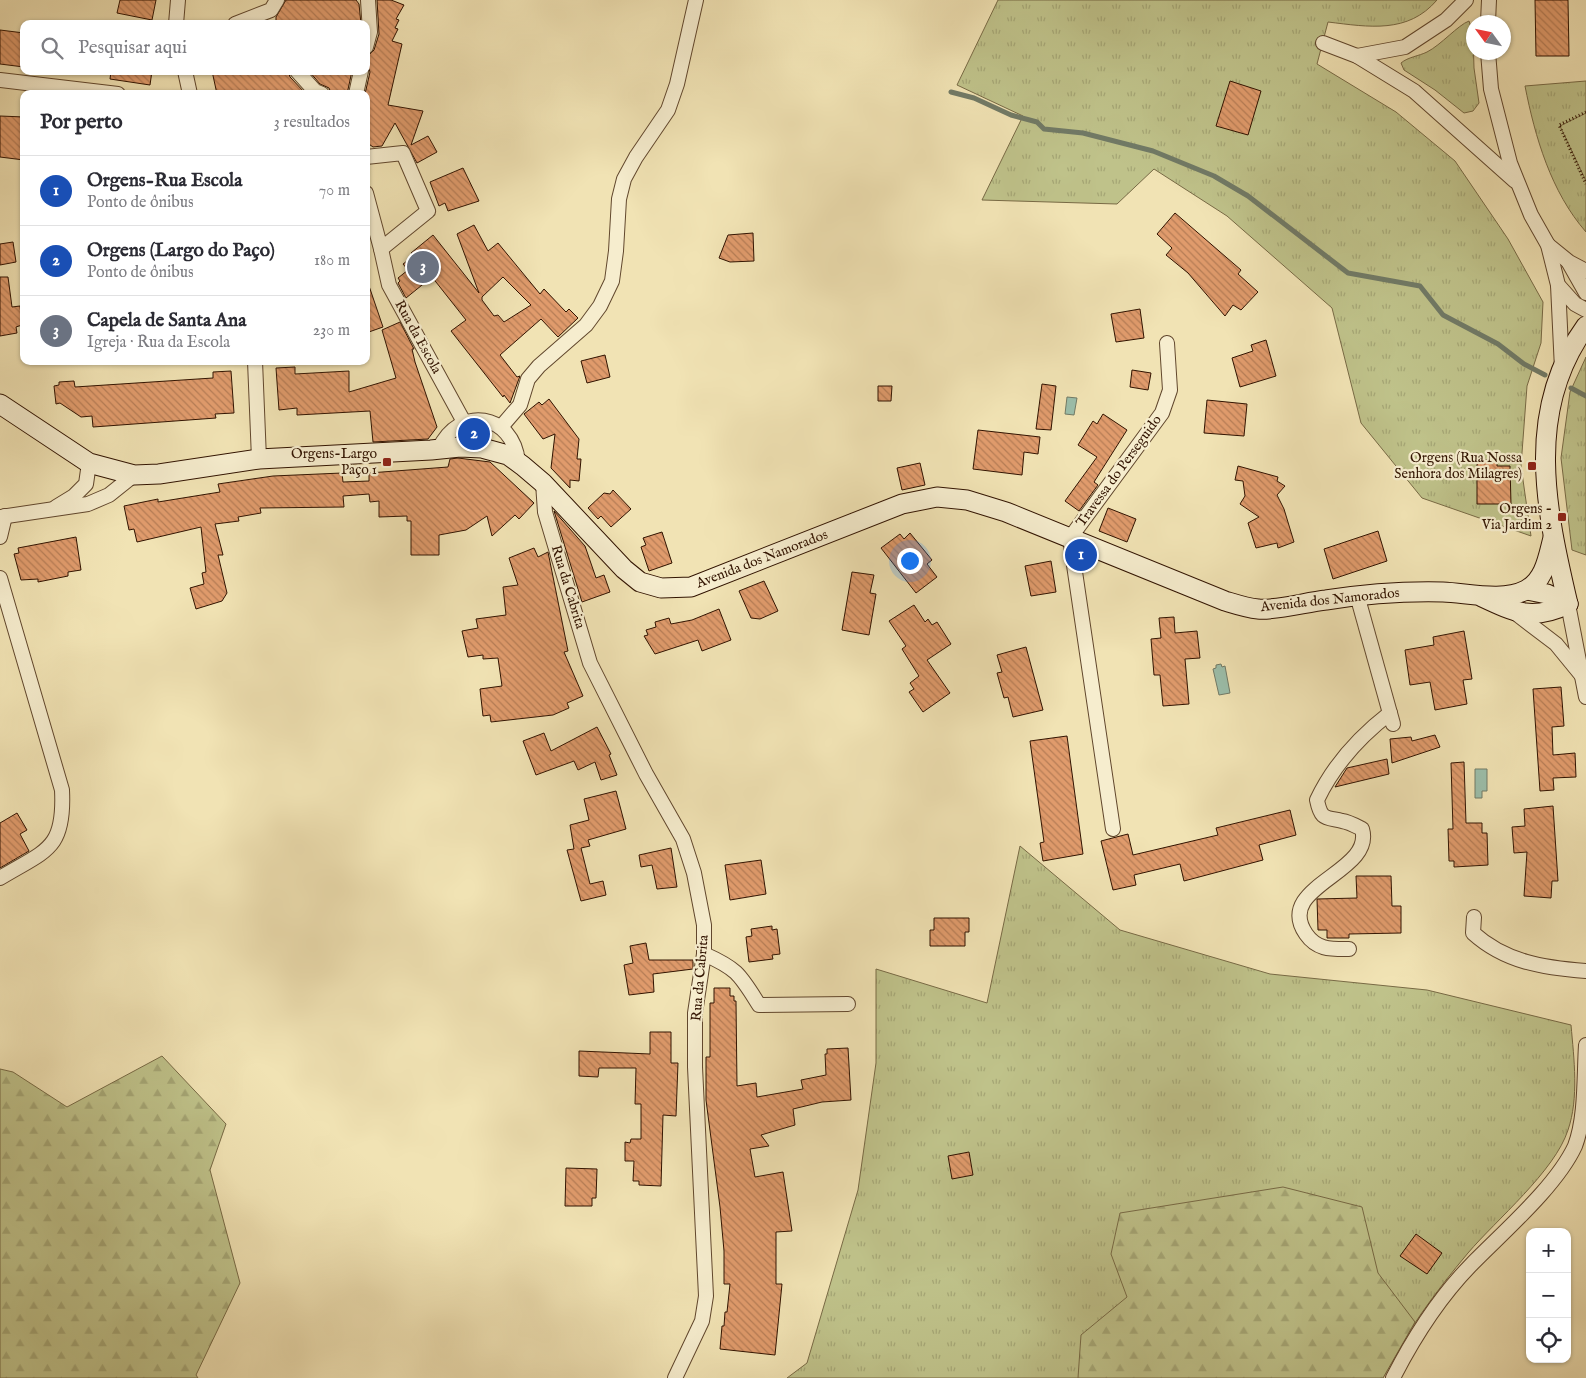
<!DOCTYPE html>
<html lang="pt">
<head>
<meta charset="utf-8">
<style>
	:root { --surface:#fff; --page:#f7f7f7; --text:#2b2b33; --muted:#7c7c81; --line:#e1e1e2; --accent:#8f2418 }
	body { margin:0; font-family:"IM FELL English",serif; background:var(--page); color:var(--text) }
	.controls { position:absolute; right:15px; bottom:15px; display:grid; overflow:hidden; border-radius:10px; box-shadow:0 1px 4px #0004 }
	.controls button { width:45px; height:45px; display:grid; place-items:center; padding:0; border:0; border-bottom:1px solid var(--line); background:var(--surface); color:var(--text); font:25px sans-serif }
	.compass { position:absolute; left:1466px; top:15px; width:45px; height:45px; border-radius:50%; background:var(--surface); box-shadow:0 1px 4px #0004; rotate:303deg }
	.you { position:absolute; left:909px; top:560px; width:18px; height:18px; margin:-12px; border:4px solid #fff; border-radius:50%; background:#1a73e8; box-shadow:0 0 0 8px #1a73e833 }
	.badge { display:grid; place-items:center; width:32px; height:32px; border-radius:50%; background:var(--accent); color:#fff; font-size:16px; font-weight:700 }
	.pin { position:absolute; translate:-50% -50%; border:2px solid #fff; box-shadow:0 1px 5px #0006 }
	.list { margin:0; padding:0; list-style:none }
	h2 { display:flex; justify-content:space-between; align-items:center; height:65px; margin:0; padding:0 20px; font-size:21px }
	h2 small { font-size:16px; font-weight:400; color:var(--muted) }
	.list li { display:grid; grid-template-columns:32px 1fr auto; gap:15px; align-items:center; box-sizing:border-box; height:70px; padding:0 20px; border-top:1px solid var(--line) }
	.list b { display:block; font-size:19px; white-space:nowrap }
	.list p { margin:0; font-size:16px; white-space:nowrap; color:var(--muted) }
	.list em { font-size:16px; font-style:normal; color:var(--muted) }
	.icon { flex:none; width:28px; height:28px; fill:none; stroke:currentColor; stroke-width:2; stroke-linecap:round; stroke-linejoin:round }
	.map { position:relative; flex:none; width:1586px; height:1378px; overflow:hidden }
	.search { position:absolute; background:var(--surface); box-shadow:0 1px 4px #0004; left:20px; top:20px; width:350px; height:55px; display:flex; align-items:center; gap:12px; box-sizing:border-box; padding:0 18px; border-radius:10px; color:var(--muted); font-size:19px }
	.panel { position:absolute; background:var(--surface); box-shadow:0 1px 4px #0004; left:20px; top:90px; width:350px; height:275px; border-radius:10px }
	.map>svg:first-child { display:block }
</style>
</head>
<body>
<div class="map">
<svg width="1586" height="1378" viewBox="0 0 1586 1378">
	<defs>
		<pattern id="grass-tufts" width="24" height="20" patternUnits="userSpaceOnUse" patternTransform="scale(1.25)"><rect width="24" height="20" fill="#bfc28a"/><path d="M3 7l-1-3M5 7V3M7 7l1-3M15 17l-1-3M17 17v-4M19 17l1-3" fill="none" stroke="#a5a675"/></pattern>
		<pattern id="forest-firs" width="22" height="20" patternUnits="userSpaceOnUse" patternTransform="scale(1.25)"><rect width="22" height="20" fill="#bfc28a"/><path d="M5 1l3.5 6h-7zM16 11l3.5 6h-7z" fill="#a5a675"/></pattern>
		<pattern id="building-back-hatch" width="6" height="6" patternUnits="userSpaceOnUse" patternTransform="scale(1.25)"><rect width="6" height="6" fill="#e09b6c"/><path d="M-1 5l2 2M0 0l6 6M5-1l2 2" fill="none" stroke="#b67d56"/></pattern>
	</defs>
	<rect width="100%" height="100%" fill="#f1e3b4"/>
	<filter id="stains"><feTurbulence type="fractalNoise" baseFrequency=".004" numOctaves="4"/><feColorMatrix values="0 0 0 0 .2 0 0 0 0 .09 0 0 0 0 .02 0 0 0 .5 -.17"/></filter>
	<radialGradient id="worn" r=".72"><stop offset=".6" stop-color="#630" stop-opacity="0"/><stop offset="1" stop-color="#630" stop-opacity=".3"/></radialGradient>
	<g fill="url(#grass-tufts)" stroke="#786a45">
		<path d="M998 0H1437C1408 34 1369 27 1328 22L1317 64 1396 112 1455 161 1508 239 1543 302 1541 343 1527 386 1521 466 1531 536 1422 498 1361 423 1332 308 1227 216 1154 169 1117 204 982 200 1023 116 957 85Z"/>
		<path d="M1469 21 1473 34 1474 68 1479 103 1473 111 1464 113 1435 90 1404 70 1401 63C1408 57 1419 56 1427 52 1441 45 1458 25 1469 21Z"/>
		<path d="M1586 81V232C1551 192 1535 137 1525 86Z"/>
		<path d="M1586 357V555L1572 550 1561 458 1570 392Z"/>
		<path d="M1020 846 1120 930 1270 974 1427 990 1571 1025C1574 1059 1579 1098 1568 1130 1555 1171 1496 1220 1468 1253 1436 1291 1405 1333 1383 1378H787L807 1363 858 1190 876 1063V969L987 1003Z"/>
	</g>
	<g fill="url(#forest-firs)" stroke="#786a45">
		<path d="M162 1056 226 1124 210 1170 240 1283 196 1375 198 1378H0V1069L13 1072 67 1107Z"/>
		<path d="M1283 1187 1362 1207 1378 1273 1415 1322 1383 1378H1078L1081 1335 1127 1297 1111 1254 1120 1213Z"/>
	</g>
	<path fill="#bfc28a" stroke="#786a45" d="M1586 113V181L1560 126Z"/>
	<g fill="#9bbeaa" stroke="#717a66">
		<path d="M1067 397 1077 398 1074 415 1065 414Z"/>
		<path d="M1221 664 1222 667 1225 666 1230 693 1219 695 1213 669 1216 668V665Z"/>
		<path d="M1475 769H1487V791H1482V798H1475Z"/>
	</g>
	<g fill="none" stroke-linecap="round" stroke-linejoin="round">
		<g stroke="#717a66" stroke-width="5">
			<path d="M951 92 974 98 1011 115 1037 122 1044 129 1083 133 1153 151 1214 176 1248 196 1348 273 1420 286 1443 315 1498 344 1524 364 1545 375"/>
			<path d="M1571 388 1586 396"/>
		</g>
	</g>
	<g fill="url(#building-back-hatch)" stroke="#311300" fill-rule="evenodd">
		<path d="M120 0H156L152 20 117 13Z"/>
		<path d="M286 0H356L359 4 361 24H276V17Z"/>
		<path d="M377 0H391L404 5 396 19 399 20 395 28 398 29 392 41 402 44 388 105 423 111 411 145 428 136 437 152 417 163 395 123 382 146 373 147 366 142 365 94 370 72 366 61 368 56 374 50 379 34Z"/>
		<path d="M1535 0H1568L1569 56H1536Z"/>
		<path d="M0 30 24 33V67L0 64Z"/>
		<path d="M111 71H152L150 85 110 79Z"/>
		<path d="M212 71H288L290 77 306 94H217Z"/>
		<path d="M309 71H352L347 94 331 93 329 88 320 84Z"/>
		<path d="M1230 81 1261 91 1248 135 1216 126Z"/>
		<path d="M0 116 24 117V160L0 157Z"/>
		<path d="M463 168 479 201 448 211 445 203 439 206 430 182Z"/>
		<path d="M1175 213 1241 270 1238 274 1258 292 1241 310 1233 305 1225 316 1188 273 1166 255 1172 248 1157 234Z"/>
		<path d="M474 225 488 251 498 243 540 294 544 289 566 312 569 309 578 318 558 337 541 319 500 355 517 377 520 376 510 403 504 395 503 397 451 331 466 320 432 277 406 298 398 283 400 281 398 278 408 270 403 264 414 256 411 253 433 235 479 293 457 234ZM503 277 531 305 504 322 498 315 494 316 482 300V297Z"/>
		<path d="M753 233 754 261 730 262 719 258 728 235Z"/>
		<path d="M13 242 16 262 0 265V244Z"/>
		<path d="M0 277H8L12 307 20 306 22 325 16 327 17 333 0 336Z"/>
		<path d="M366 283H368L383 327 366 333Z"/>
		<path d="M1140 309 1144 338 1116 342 1111 314Z"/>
		<path d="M400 322 414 349H412L415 362 437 427 428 439 373 442 370 411 297 415V408L279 410 276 368 295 367V374L349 371V392L396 378 382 330Z"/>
		<path d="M1266 340 1276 376 1240 387 1232 358 1253 351 1251 345Z"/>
		<path d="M605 355 610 377 587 383 581 361Z"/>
		<path d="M1132 370 1151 373 1148 390 1130 387Z"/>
		<path d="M231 371 234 413 215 414 216 418 93 427 92 416 81 417 60 403 56 404 54 386 59 385V382L74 381 75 387 213 378V372Z"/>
		<path d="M1042 384 1056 386 1051 430 1036 429Z"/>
		<path d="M878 386H892L891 401H878Z"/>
		<path d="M549 399 579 439 577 459H581L579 481 570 480V488L551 468 555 434 543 439 524 414 539 402 542 405Z"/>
		<path d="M1207 400 1247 404 1244 436 1204 433Z"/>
		<path d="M1103 414 1127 430 1094 482 1098 485 1079 511 1065 501 1097 457 1078 445 1093 421 1097 424Z"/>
		<path d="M978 430 1040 437 1038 454 1024 452 1022 475 973 469Z"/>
		<path d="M458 458 490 462 534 503 519 519 515 515 492 536 487 516 466 530 439 535V555H411V521H407V516L379 517V501L370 502 369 494 343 496 344 507 260 508 261 513 238 517 239 521 215 524 223 555H218L227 593 222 601 196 609 190 588 204 584 202 573 206 572 201 527 137 542 134 529 129 530 124 506 158 499V502L220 492 218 484 273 476 342 473 343 482 369 481V473L448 467 450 459Z"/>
		<path d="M1497 459V466H1510L1511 504H1477V460Z"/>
		<path d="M920 463 925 485 902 490 897 468Z"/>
		<path d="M1238 466 1278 477 1277 481 1285 486 1277 495 1284 509 1294 542 1278 548 1277 543 1256 548 1248 523 1259 517 1240 504 1245 496 1243 481 1235 480Z"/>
		<path d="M613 490 631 509 611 527 601 516 598 519 588 508 604 493 610 494Z"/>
		<path d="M1108 508 1136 519 1127 542 1099 531Z"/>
		<path d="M554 511 585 546 596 578 604 575 610 592 582 602Z"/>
		<path d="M1378 531 1387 561 1333 579 1324 549Z"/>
		<path d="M662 532 672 563 649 571 641 547 646 545 643 538Z"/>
		<path d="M910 533 932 560 927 564 937 577 916 593 881 548 900 534 904 539Z"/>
		<path d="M76 537 81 570 68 572V576L38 582V579L21 580 14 554 19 553 18 548Z"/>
		<path d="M534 548 538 557 548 552 568 651 564 652 583 696 567 703 569 708 553 715 491 722 490 715 483 716 480 689 502 686 498 658 483 659V655L468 657 462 631 478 628 476 619 506 615 503 587 518 585 509 558Z"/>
		<path d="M1051 561 1056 592 1031 596 1025 566Z"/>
		<path d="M852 572 874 575 870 593 876 594 869 635 842 630Z"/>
		<path d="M764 581 778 611 760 619 751 618 739 591Z"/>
		<path d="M914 605 925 622 928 619 932 625 937 622 951 644 927 660 950 693 923 712 909 692 914 689 910 683 919 676 902 649 906 646 889 621Z"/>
		<path d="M719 609 731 640 702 651 698 640 655 654 644 636 648 635 646 630 656 627 655 622 669 618 671 624 692 620Z"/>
		<path d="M1174 617 1175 633 1197 631 1200 658 1185 659 1189 704 1163 706 1160 675H1154L1151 639 1161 638 1159 618Z"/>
		<path d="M1464 631 1472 679 1463 680 1467 704 1435 710 1430 682 1410 685 1405 650 1434 645 1433 637Z"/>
		<path d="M1026 647 1043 710 1013 717 1008 697 1004 698 997 673 1002 672 997 655Z"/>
		<path d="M1561 687 1564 726 1552 727 1553 755 1575 753 1576 777 1553 778 1554 790 1540 791 1533 689Z"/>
		<path d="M597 727 611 754 609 755 617 775 601 780 595 762 578 770 574 761 536 775 523 741 544 733 551 751Z"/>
		<path d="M1435 735 1440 747 1392 763 1390 739 1411 737 1412 741Z"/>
		<path d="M1067 736 1083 854 1043 861 1040 843 1044 842 1030 741Z"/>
		<path d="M1387 759 1389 774 1335 787 1347 768Z"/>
		<path d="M1464 762 1466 823H1482V833H1487L1488 865 1454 867V861H1449L1448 829H1453L1451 763Z"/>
		<path d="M616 791 626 829 588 840 590 846 581 848 590 884 603 881 606 895 581 901 567 850 574 849 570 825 589 820 584 799Z"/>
		<path d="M1553 806 1558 881H1552L1551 898 1524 896 1527 852 1514 853 1512 827 1525 826 1524 809Z"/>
		<path d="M1290 810 1296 835 1259 845 1263 860 1184 881 1180 864 1134 875 1136 885 1113 890 1101 841 1128 834 1133 855 1218 835 1216 828Z"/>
		<path d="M17 813 27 830 20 834 29 851 0 868V823Z"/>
		<path d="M671 848 677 887 657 889 652 865 641 867 639 855Z"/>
		<path d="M761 860 766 894 730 900 725 865Z"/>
		<path d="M1356 876H1391L1392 906H1401V933L1349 934V938H1327V930H1318L1317 899 1357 898Z"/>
		<path d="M934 918H969V932H965V946H930V930H934Z"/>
		<path d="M772 926V930L777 929 780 954 772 955 773 959 749 962 746 937 752 936 751 929Z"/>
		<path d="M646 943 649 960H693V969L653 974 654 992 629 995 624 965 633 963 630 946Z"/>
		<path d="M714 988H730V996H734V1001H736L737 1086 756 1083 757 1097 803 1089 801 1080 826 1075 825 1054H827V1049L848 1048 851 1100 822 1102 793 1109 795 1125 761 1135 769 1146 750 1149 755 1177 783 1172 792 1231 776 1232V1284H782L775 1355 720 1349 722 1326H724L725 1312H727L730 1284H724V1251L720 1207 706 1100V1057H710V1003H714Z"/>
		<path d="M650 1032H671V1063H678L676 1116 663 1115 661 1186 639 1185V1181H633L634 1161H625V1142L630 1143 631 1139H641V1104H635L636 1068H599L598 1077 579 1076V1051L650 1054Z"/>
		<path d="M969 1152 973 1175 952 1179 948 1156Z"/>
		<path d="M566 1168 597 1169 596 1198H592V1206H565Z"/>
		<path d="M1416 1234 1442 1253 1427 1274 1400 1256Z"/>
	</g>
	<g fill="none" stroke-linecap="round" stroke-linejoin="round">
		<defs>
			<g id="street">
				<path d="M1488 22 1489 0"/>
				<path d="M176 24 178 0"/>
				<path d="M235 24 271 10 277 0"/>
				<path d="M1323 43 1357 56 1414 91 1515 181"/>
				<path d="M366 47 370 32 368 0"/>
				<path d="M1488 52 1491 89 1510 163 1531 215 1548 245 1558 285 1575 304 1586 310"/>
				<path d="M1357 56 1405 47 1446 20 1466 0"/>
				<path d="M185 71 190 94"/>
				<path d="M297 71 315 91 322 94"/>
				<path d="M0 80 118 94"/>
				<path d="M356 94 361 71"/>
				<path d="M366 157 403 153 428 211 381 249 366 193"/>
				<path d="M1548 245 1569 262 1586 271"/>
				<path d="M381 249 389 285 464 422"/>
				<path d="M1569 263 1586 293"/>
				<path d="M1558 285 1562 369"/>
				<path d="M255 361 259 459"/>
				<path d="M501 427 520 405 528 379 539 366 586 325 600 306 612 281 616 251 619 199 624 179 636 157 668 110 677 84 696 0"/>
				<path d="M439 449C459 405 513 413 518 462"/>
				<path d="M543 483 545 512 590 663 646 774 683 839 694 873 704 925V954L695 1013V1067L706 1296 702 1321 675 1378"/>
				<path d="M56 507 74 496 86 484 89 463"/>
				<path d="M0 517 88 504 109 495 134 475"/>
				<path d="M0 537 5 516"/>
				<path d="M0 578 62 790C65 850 46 850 0 878"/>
				<path d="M1357 595 1393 724"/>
				<path d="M1568 604 1586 697"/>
				<path d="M1514 612 1556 644 1583 677"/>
				<path d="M1113 829 1070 538 1162 413 1170 390 1167 343"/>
				<path d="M1474 917 1473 933C1505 962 1544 968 1586 971"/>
				<path d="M1349 949C1331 949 1317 950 1306 934 1273 886 1375 873 1362 829 1356 826 1349 822 1342 821 1325 817 1321 820 1317 800 1334 764 1359 737 1390 713"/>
				<path d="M704 954C738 969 740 975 759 1005L848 1004"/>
				<path d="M1393 1378C1414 1337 1438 1299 1470 1266 1502 1233 1556 1187 1575 1146 1586 1117 1584 1076 1586 1045"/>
			</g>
			<g id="secondary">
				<path d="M0 404 89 463 134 475 159 474 259 459 431 450 460 447 482 448 508 455 523 466 543 483 624 569 640 582 661 588 691 587 902 504 937 497 967 500 1006 512 1225 601C1235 604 1247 608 1258 609 1275 611 1307 602 1326 600 1365 594 1404 591 1443 592 1468 593 1503 602 1526 590 1545 580 1548 557 1553 538"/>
				<path d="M1527 590 1547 594 1568 604"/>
				<path d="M1482 597C1516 613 1533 621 1568 604"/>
				<path d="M1568 604C1546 510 1524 411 1586 326"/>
			</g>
		</defs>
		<use href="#street" stroke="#61472d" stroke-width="16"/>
		<use href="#secondary" stroke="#311300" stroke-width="21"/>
		<path stroke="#311300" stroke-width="3" stroke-dasharray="1 2.5" stroke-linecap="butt" d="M1586 112 1559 125 1586 184"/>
		<use href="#street" stroke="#f6edce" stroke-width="14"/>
		<use href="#secondary" stroke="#f6edce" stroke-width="19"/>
	</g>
	<g fill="#8f2418" stroke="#f6edce" stroke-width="2">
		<rect x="382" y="457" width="10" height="10" rx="2.5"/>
		<rect x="1527" y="461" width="10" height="10" rx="2.5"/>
		<rect x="1557" y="512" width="10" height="10" rx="2.5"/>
	</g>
	<g text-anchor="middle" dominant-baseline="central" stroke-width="4.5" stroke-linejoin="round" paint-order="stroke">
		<g font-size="14" fill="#311300" stroke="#f6edce">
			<text transform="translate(418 337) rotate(61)">Rua da Escola</text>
			<text transform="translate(1119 471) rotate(-54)">Travessa do Perseguido</text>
			<text transform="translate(762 559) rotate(-21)">Avenida dos Namorados</text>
			<text transform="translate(568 587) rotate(73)">Rua da Cabrita</text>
			<text transform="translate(1330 600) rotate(-6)">Avenida dos Namorados</text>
			<text transform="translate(700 978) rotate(-85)">Rua da Cabrita</text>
		</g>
		<g font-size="14" fill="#311300" stroke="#f6edce" text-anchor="end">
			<text x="377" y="454">Orgens-Largo<tspan x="377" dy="16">Paço 1</tspan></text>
			<text x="1522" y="458">Orgens (Rua Nossa<tspan x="1522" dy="16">Senhora dos Milagres)</tspan></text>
			<text x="1552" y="509">Orgens -<tspan x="1552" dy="16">Via Jardim 2</tspan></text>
		</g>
	</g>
	<rect width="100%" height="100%" filter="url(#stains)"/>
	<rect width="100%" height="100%" fill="url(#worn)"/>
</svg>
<div class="controls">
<button>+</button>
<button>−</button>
<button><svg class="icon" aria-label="locate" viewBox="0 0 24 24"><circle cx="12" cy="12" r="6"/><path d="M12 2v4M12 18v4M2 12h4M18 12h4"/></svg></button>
</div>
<svg class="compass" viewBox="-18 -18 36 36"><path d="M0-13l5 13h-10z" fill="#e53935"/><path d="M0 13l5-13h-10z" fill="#7c7c81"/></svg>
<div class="you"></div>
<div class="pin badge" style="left:1081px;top:555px;background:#1a4fb4">1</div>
<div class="pin badge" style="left:474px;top:434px;background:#1a4fb4">2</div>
<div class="pin badge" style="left:423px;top:267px;background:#6b7280">3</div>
<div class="search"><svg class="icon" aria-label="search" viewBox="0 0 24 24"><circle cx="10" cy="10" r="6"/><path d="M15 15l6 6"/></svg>Pesquisar aqui</div>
<section class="panel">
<h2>Por perto<small>3 resultados</small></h2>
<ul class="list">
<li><span class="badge" style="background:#1a4fb4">1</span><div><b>Orgens-Rua Escola</b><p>Ponto de ônibus</p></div><em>70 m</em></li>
<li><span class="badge" style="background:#1a4fb4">2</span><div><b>Orgens (Largo do Paço)</b><p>Ponto de ônibus</p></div><em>180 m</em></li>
<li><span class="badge" style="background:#6b7280">3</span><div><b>Capela de Santa Ana</b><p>Igreja · Rua da Escola</p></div><em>230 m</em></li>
</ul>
</section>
</div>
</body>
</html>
